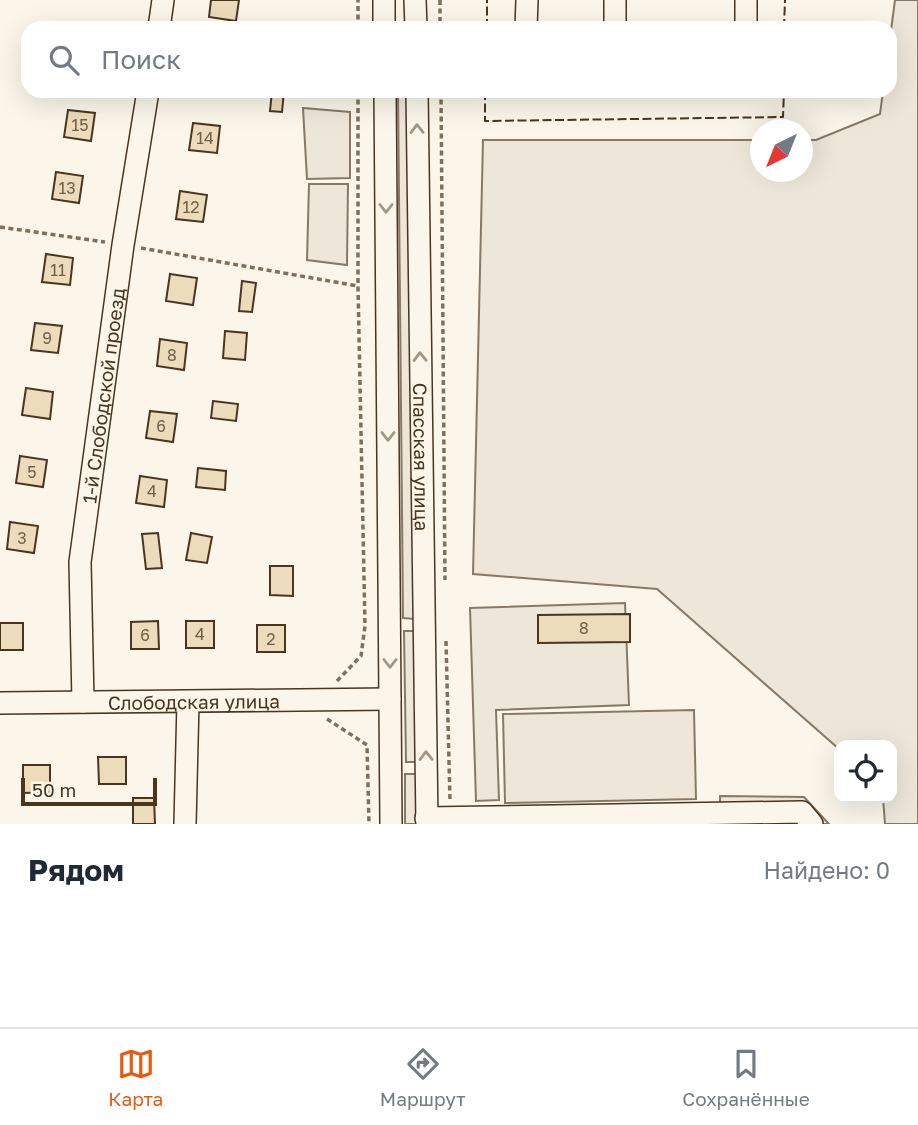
<!DOCTYPE html>
<html lang="ru">
<head>
<meta charset="utf-8">
<style>
	:root { --surface:#fff; --page:#f2f2f3; --text:#1f2937; --muted:#747a83; --line:#e0e1e3; --accent:#ea580c }
	body { margin:0; font-family:"Golos Text",sans-serif; background:var(--page); color:var(--text) }
	.controls { position:absolute; right:21px; bottom:21px; display:grid; overflow:hidden; border-radius:14px; box-shadow:0 7px 28px #0002 }
	.controls button { width:63px; height:63px; display:grid; place-items:center; padding:0; border:0; border-bottom:2px solid var(--line); background:var(--surface); color:var(--text); font:35px sans-serif }
	.compass { position:absolute; left:750px; top:119px; width:63px; height:63px; border-radius:50%; background:var(--surface); box-shadow:0 7px 28px #0002; rotate:223deg }
	.scale { position:absolute; left:21px; bottom:18px; width:136px; box-sizing:border-box; padding-left:7px; border:4px solid #4a3520; border-top:0; font-size:19px; line-height:24px; white-space:nowrap; color:#4a3520; -webkit-text-stroke:5px #fbf6e9; paint-order:stroke }
	.list { margin:0; padding:0; list-style:none }
	h2 { display:flex; justify-content:space-between; align-items:center; height:91px; margin:0; padding:0 28px; font-size:30px }
	h2 small { font-size:23px; font-weight:400; color:var(--muted) }
	.icon { flex:none; width:38px; height:38px; fill:none; stroke:currentColor; stroke-width:2; stroke-linecap:round; stroke-linejoin:round }
	.map { position:relative; flex:none; width:918px; height:824px; overflow:hidden }
	.search { position:absolute; background:var(--surface); box-shadow:0 7px 28px #0002; left:21px; right:21px; top:21px; height:77px; display:flex; align-items:center; gap:18px; box-sizing:border-box; padding:0 24px; border-radius:21px; color:var(--muted); font-size:26px }
	.sheet { height:203px; background:var(--surface) }
	nav { display:flex; justify-content:space-around; align-items:center; box-sizing:border-box; height:98px; border-top:2px solid var(--line); background:var(--surface); font-size:19px; color:var(--muted) }
	nav a { display:grid; justify-items:center; gap:4px }
	nav .on { color:var(--accent) }
	.map>svg:first-child { display:block }
</style>
</head>
<body>
<div class="map">
<svg width="918" height="824" viewBox="0 0 918 824">
	<rect width="100%" height="100%" fill="#fbf6e9"/>
	<g fill="#ede6d9" stroke="#887966" stroke-width="2">
		<path d="M895 0H918V824H885L883 798H892V745H839V749L657 589 473 574 483 140H760V172H802L803 140H816L880 114 883 91H890V38Z"/>
		<path d="M398 91H410L415 619 403 618Z"/>
		<path d="M303 108 350 112V178L307 179Z"/>
		<path d="M309 184H348L347 265 307 260Z"/>
		<path d="M404 631H416L418 762H406Z"/>
		<path d="M694 710 696 799 505 803 503 714Z"/>
		<rect x="405" y="774" width="13" height="50"/>
	</g>
	<g fill="#ede7d9" stroke="#887966" stroke-width="2">
		<path d="M625 603 629 705 496 710 499 800 476 801 470 608Z"/>
		<path d="M720 796 804 797 829 824H720Z"/>
	</g>
	<g fill="#ecdcbc" stroke="#4a3520" stroke-width="2">
		<path d="M211 0H239L236 21 209 17Z"/>
		<path d="M272 91H284L282 112 270 111Z"/>
		<path d="M68 110 95 113 91 141 64 137Z"/>
		<path d="M193 123 220 126 217 153 189 150Z"/>
		<path d="M56 172 83 176 79 203 52 199Z"/>
		<path d="M180 191 207 195 203 222 176 219Z"/>
		<path d="M46 254 73 258 70 285 42 282Z"/>
		<path d="M170 274 197 278 193 305 166 301Z"/>
		<path d="M242 281 256 283 252 312 239 311Z"/>
		<path d="M35 323 62 326 58 353 31 350Z"/>
		<path d="M225 331 247 333 245 360 223 358Z"/>
		<path d="M160 339 187 343 184 370 157 366Z"/>
		<path d="M26 388 53 392 50 419 22 415Z"/>
		<path d="M213 401 238 404 236 421 211 418Z"/>
		<path d="M150 411 177 414 173 442 146 438Z"/>
		<path d="M20 456 47 460 43 487 16 483Z"/>
		<path d="M198 468 226 471 225 490 196 487Z"/>
		<path d="M140 476 167 480 164 507 136 503Z"/>
		<path d="M10 522 38 526 34 553 7 549Z"/>
		<path d="M158 533 162 568 146 569 142 534Z"/>
		<path d="M191 533 212 537 207 563 186 560Z"/>
		<path d="M270 566H293V596L270 595Z"/>
		<path d="M630 614V642L538 643V615Z"/>
		<path d="M158 621 159 649H131V622Z"/>
		<rect x="186" y="621" width="28" height="27"/>
		<rect x="0" y="623" width="23" height="27"/>
		<rect x="257" y="625" width="28" height="27"/>
		<path d="M98 757H126V784H99Z"/>
		<path d="M23 765H50V792L23 793Z"/>
		<path d="M133 798H154L155 824H133Z"/>
	</g>
	<g fill="none" stroke-linecap="round" stroke-linejoin="round">
		<defs>
			<g id="minor">
				<path d="M384 0V28"/>
				<path d="M415 0 416 28"/>
				<path d="M159 28 163 0"/>
				<path d="M526 28 527 0"/>
				<path d="M615 28V0"/>
				<path d="M746 28V0"/>
				<path d="M385 91 391 824"/>
				<path id="s1" d="M417 91 427 824"/>
				<path id="s2" d="M83 702 80 562 123 245 148 91"/>
				<path id="s3" d="M0 703 390 699"/>
				<path d="M426 818 802 812 812 824"/>
				<path d="M185 824 188 702"/>
			</g>
		</defs>
		<use href="#minor" stroke="#4a3520" stroke-width="24"/>
		<g stroke="#7f6f5c" stroke-width="3.5" stroke-dasharray="5 3.5" stroke-linecap="butt">
			<path d="M440 0V28"/>
			<path d="M358 28V0"/>
			<path d="M441 91 445 580"/>
			<path d="M0 227 105 242"/>
			<path d="M141 248 358 286"/>
			<path d="M446 641 450 801"/>
			<path d="M337 681 361 656 365 626 358 286V91"/>
			<path d="M327 719 367 745 369 824"/>
		</g>
		<use href="#minor" stroke="#fbf6e9" stroke-width="21"/>
		<g stroke="#4a3520" stroke-width="2" stroke-dasharray="9 3.5" stroke-linecap="butt">
			<path d="M487 28V0"/>
			<path d="M784 28 785 0"/>
			<path d="M485 91V121L783 117 784 91"/>
		</g>
	</g>
	<defs><path id="oneway-chevron" d="M-2-3.5L2.5 0L-2 3.5" fill="none" stroke-width="1.6" stroke-linecap="round" stroke-linejoin="round" transform="scale(1.75)"/></defs>
	<g stroke="#a29684">
		<use href="#oneway-chevron" transform="translate(417 129) rotate(-91)"/>
		<use href="#oneway-chevron" transform="translate(386 208) rotate(90)"/>
		<use href="#oneway-chevron" transform="translate(420 357) rotate(-91)"/>
		<use href="#oneway-chevron" transform="translate(388 436) rotate(90)"/>
		<use href="#oneway-chevron" transform="translate(390 663) rotate(90)"/>
		<use href="#oneway-chevron" transform="translate(426 756) rotate(-91)"/>
	</g>
	<g text-anchor="middle" dominant-baseline="central" stroke-width="5" stroke-linejoin="round" paint-order="stroke">
		<g font-size="16" fill="#725f47">
			<text x="80" y="125">15</text>
			<text x="205" y="138">14</text>
			<text x="67" y="188">13</text>
			<text x="191" y="207">12</text>
			<text x="58" y="270">11</text>
			<text x="47" y="338">9</text>
			<text x="172" y="355">8</text>
			<text x="161" y="426">6</text>
			<text x="32" y="472">5</text>
			<text x="152" y="491">4</text>
			<text x="22" y="538">3</text>
			<text x="584" y="628">8</text>
			<text x="200" y="634">4</text>
			<text x="145" y="635">6</text>
			<text x="271" y="639">2</text>
		</g>
		<g font-size="19" fill="#4a3520" stroke="#fbf6e9">
			<text stroke="none"><textPath href="#s2" startOffset="308">1-й Слободской проезд</textPath></text>
			<text stroke="none"><textPath href="#s1" startOffset="366">Спасская улица</textPath></text>
			<text stroke="none"><textPath href="#s3" startOffset="194">Слободская улица</textPath></text>
		</g>
	</g>
</svg>
<div class="controls">
<button><svg class="icon" aria-label="locate" viewBox="0 0 24 24"><circle cx="12" cy="12" r="6"/><path d="M12 2v4M12 18v4M2 12h4M18 12h4"/></svg></button>
</div>
<svg class="compass" viewBox="-18 -18 36 36"><path d="M0-13l5 13h-10z" fill="#e53935"/><path d="M0 13l5-13h-10z" fill="#747a83"/></svg>
<div class="scale">50 m</div>
<div class="search"><svg class="icon" aria-label="search" viewBox="0 0 24 24"><circle cx="10" cy="10" r="6"/><path d="M15 15l6 6"/></svg>Поиск</div>
</div>
<section class="sheet">
<h2>Рядом<small>Найдено: 0</small></h2>
<ul class="list">
</ul>
</section>
<nav>
<a class="on"><svg class="icon" aria-label="map" viewBox="0 0 24 24"><path d="M3 6l6-2 6 2 6-2v14l-6 2-6-2-6 2zM9 4v14M15 6v14"/></svg>Карта</a>
<a><svg class="icon" aria-label="directions" viewBox="0 0 24 24"><path d="M12 3l9 9-9 9-9-9zM9 14v-3h6M13 9l2 2-2 2"/></svg>Маршрут</a>
<a><svg class="icon" aria-label="saved" viewBox="0 0 24 24"><path d="M7 4h10v16l-5-4-5 4z"/></svg>Сохранённые</a>
</nav>
</body>
</html>
